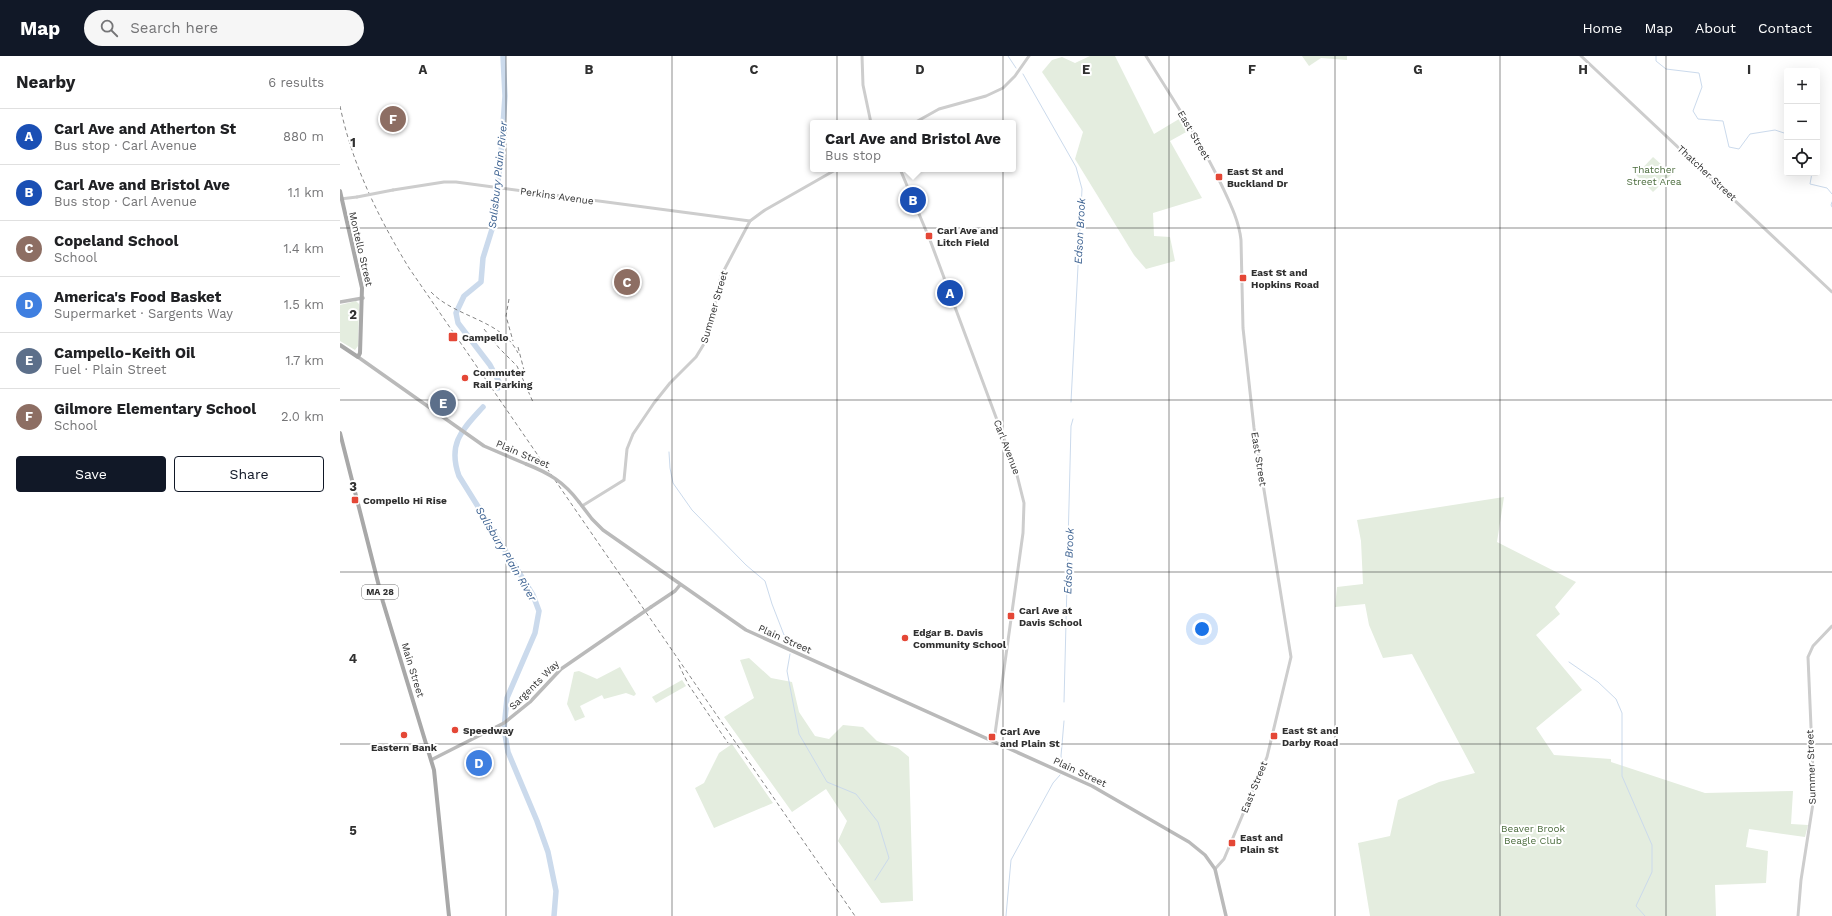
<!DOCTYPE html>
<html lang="en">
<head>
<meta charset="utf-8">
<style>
	:root { --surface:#fff; --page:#f6f6f6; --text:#202124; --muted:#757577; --line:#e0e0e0; --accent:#111827 }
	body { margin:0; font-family:"Work Sans",sans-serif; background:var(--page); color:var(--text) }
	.controls { position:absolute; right:12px; top:12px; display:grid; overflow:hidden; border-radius:4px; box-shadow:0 4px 16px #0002 }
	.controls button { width:36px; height:36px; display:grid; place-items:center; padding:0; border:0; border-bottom:1px solid var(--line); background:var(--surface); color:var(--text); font:20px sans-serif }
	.you { position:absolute; left:862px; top:573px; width:14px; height:14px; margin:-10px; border:3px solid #fff; border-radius:50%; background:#1a73e8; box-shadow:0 0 0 6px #1a73e833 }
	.badge { display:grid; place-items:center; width:26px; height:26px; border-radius:50%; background:var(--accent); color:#fff; font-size:13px; font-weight:700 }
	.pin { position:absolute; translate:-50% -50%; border:2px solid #fff; box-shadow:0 1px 4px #0006 }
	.popup { position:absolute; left:470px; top:64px; width:206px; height:52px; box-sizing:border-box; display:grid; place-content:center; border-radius:4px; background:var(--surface); filter:drop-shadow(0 1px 3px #0005); font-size:13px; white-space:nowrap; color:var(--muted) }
	.popup b { font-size:15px; color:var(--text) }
	.popup::after { content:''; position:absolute; left:50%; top:100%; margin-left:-8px; border:8px solid transparent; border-top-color:var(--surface) }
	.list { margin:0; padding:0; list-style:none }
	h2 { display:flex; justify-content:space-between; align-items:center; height:52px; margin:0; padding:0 16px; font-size:17px }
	h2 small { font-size:13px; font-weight:400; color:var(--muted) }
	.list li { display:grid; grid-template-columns:26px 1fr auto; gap:12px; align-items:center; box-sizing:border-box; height:56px; padding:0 16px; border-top:1px solid var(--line) }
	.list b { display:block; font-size:15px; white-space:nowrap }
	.list p { margin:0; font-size:13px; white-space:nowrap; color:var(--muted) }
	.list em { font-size:13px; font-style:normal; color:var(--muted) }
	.actions { display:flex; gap:8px; padding:12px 16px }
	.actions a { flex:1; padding:9px 0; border:1px solid var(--accent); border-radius:4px; text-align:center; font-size:14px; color:var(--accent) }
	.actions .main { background:var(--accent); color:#fff }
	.icon { flex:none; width:22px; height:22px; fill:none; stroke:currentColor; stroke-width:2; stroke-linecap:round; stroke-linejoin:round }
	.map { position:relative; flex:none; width:1492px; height:860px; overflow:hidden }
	header { display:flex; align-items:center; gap:24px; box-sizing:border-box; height:56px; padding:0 20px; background:var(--accent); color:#fff }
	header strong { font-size:19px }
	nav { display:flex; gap:22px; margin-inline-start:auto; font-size:14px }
	.search { width:280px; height:36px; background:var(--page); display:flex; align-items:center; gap:10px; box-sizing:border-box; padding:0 14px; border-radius:22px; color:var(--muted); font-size:15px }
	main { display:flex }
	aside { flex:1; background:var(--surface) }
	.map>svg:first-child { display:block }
</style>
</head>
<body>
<header>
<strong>Map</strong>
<div class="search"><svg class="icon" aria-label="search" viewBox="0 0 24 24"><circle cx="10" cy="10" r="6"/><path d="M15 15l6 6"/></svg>Search here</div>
<nav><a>Home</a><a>Map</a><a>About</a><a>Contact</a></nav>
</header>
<main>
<aside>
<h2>Nearby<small>6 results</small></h2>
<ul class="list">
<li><span class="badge" style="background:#1a4fb4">A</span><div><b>Carl Ave and Atherton St</b><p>Bus stop · Carl Avenue</p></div><em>880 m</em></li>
<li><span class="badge" style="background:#1a4fb4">B</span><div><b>Carl Ave and Bristol Ave</b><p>Bus stop · Carl Avenue</p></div><em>1.1 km</em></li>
<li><span class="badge" style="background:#8d6e63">C</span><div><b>Copeland School</b><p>School</p></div><em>1.4 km</em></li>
<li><span class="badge" style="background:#3f7fe0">D</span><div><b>America's Food Basket</b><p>Supermarket · Sargents Way</p></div><em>1.5 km</em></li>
<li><span class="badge" style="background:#5c6f8a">E</span><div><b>Campello-Keith Oil</b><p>Fuel · Plain Street</p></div><em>1.7 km</em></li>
<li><span class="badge" style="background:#8d6e63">F</span><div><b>Gilmore Elementary School</b><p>School</p></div><em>2.0 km</em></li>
</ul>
<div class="actions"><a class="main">Save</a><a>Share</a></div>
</aside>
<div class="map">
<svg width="1492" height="860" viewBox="0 0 1492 860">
	<rect width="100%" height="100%" fill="#fff"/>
	<g fill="#e4eddf">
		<path d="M750 0H775L814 78 839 63 848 75 830 85 862 142 813 157 814 180 830 181 835 205 806 213 794 199 735 103 743 76 702 16 712 4 722 1 735 7Z"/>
		<path d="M962 0H1007V4L981 2 969 10Z"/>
		<path d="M1313 101 1332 118 1313 136 1296 119Z"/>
		<path d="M16 245 19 248 18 290 15 294 0 285V249Z"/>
		<path d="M1164 441 1157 486 1236 526 1215 551 1220 558 1196 579 1242 634 1196 672 1214 699 1271 703V706L1365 737 1453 735 1451 768 1468 769 1465 781 1409 773 1406 791 1428 795 1426 827 1375 829 1376 860H1030L1018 787 1050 780 1058 744 1099 726 1135 717 1072 598 1043 602 1029 569 1025 548 995 551 997 531 1023 528 1021 485 1017 464Z"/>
		<path d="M409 602 431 622 452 626 459 656 475 680 489 683 503 669 523 671 537 685 558 692 569 701 573 845 541 847 498 785 507 765 486 733 452 756 384 661 414 642 400 604Z"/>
		<path d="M280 611 296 638 294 640 286 637 264 643 262 639 240 650 245 661 235 665 227 648 234 616 239 615 257 623Z"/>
		<path d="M342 624 346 630 316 647 312 641Z"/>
		<path d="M392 688 433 747 374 772 355 732 364 727 379 697Z"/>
	</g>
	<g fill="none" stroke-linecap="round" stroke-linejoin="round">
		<g stroke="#cbdaec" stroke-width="1">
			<path d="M668 0 676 12"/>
			<path d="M1316 0V5L1326 13 1359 17 1362 31 1353 55 1358 63 1383 65 1389 91 1399 93 1410 78 1435 74 1447 78"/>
			<path d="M683 18 736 111 742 133 731 346"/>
			<path d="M1472 117 1470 128 1487 132 1492 138"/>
			<path d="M1492 146 1491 149 1492 151"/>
			<path d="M329 396 330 412 333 427 352 454 406 509 425 525 432 548 444 579 451 584 452 590"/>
			<path d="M450 598 447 615 459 678 487 726 516 738 538 766 549 802 535 824"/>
			<path d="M1229 606 1258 626 1276 643 1282 657V720L1312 789V816L1296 850 1305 860"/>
			<path d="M724 646 731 370 733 363"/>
			<path d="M723 710 721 700 724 665"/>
			<path d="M666 860 671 804 713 727 720 719"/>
		</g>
		<g stroke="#cbdaec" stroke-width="5.5">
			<path d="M158 332 159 326 150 309 118 267 116 257 124 240 141 226 143 202 153 170 161 98 165 40 163 0"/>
			<path d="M143 351C123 373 107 387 119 420L193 539 199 555 195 577 167 642 164 673 168 696 197 765 208 796 216 835 214 860"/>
		</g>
		<g stroke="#cdcdcd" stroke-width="3">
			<path d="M522 0 523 29 531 67"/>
			<path d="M806 0C833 43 860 84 882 130 890 147 899 165 901 184L903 272 914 372 951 601 927 701 884 803 875 813"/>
			<path d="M1241 0 1492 236"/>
			<path d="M574 67 599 53 646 40 663 32 675 20 689 0"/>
			<path d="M560 113 590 184 676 415 684 447 683 477 654 685"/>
			<path d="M53 134 104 126H116L410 165"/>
			<path d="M0 143 17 141"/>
			<path d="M242 450 284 424 287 393 293 378 314 347 330 327 356 301 367 283 381 220 410 165 425 154 497 113"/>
			<path d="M1458 860 1461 824 1474 741 1468 601 1473 590 1492 570"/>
		</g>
		<g stroke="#bababa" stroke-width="3.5">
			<path d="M0 246 23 242"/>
			<path d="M18 301 144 390 186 408"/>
			<path d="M239 446 252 463 263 474 406 574 752 730 849 786 865 799 875 813 886 860"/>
			<path d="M311 551 335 535 340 529"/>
			<path d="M91 704 164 667 190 646 221 613 295 562"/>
		</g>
		<g stroke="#a8a8a8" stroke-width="4">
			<path d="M0 135 22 232 20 297 18 301 0 289"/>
			<path d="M0 377 43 546 94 714 109 860"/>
		</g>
		<g stroke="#858585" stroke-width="1" stroke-dasharray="4 3" stroke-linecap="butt">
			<path d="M0 50C12 108 38 161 69 212L515 860"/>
			<path d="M91 236C116 262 161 263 178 297"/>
			<path d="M169 243 166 260 173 285"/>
			<path d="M144 273 159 292 177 310 193 346"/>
			<path d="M178 291 185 318"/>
			<path d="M339 609 348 628 388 687"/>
		</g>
		<path stroke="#cdcdcd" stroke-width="3" d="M17 141 53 134"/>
		<g stroke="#bababa" stroke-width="3.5">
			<path d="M186 408C209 417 224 426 239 446"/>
			<path d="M295 562 311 551"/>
		</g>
	</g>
	<path fill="none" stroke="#303030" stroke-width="1" stroke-opacity="0.55" d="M166 0V860M332 0V860M497 0V860M663 0V860M829 0V860M995 0V860M1160 0V860M1326 0V860M0 172H1492M0 344H1492M0 516H1492M0 688H1492"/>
	<g fill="#e44736" stroke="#fff" stroke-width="1.5">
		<rect x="875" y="117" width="8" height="8" rx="2"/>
		<rect x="585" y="176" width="8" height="8" rx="2"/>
		<rect x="899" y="218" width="8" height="8" rx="2"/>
		<rect x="108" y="276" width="10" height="10" rx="2"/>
		<circle cx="125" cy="322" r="4"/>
		<rect x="11" y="440" width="8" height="8" rx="2"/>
		<rect x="667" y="556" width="8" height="8" rx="2"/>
		<circle cx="565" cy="582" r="4"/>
		<circle cx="115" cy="674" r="4"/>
		<circle cx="64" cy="679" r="4"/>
		<rect x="930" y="676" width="8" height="8" rx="2"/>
		<rect x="648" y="677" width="8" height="8" rx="2"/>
		<rect x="888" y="783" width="8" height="8" rx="2"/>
	</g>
	<g text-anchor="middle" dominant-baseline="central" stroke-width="4" stroke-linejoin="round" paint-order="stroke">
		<rect fill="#fff" stroke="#6e6e6e" stroke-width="1" x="22" y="529" width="36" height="14" rx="3"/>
		<g font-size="9" font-weight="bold" fill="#303030">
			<text x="40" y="536">MA 28</text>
		</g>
		<g font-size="10" fill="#303030" stroke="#fff">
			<text transform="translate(854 79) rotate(60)">East Street</text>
			<text transform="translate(1367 117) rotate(43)">Thatcher Street</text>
			<text transform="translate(217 140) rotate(8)">Perkins Avenue</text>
			<text transform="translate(21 193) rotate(77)">Montello Street</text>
			<text transform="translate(374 251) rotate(-74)">Summer Street</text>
			<text transform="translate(667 391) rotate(69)">Carl Avenue</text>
			<text transform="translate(183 398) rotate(23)">Plain Street</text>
			<text transform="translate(919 403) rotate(81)">East Street</text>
			<text transform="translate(445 583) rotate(24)">Plain Street</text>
			<text transform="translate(73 614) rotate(73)">Main Street</text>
			<text transform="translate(194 629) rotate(-45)">Sargents Way</text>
			<text transform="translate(1471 711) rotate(-92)">Summer Street</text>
			<text transform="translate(740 716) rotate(25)">Plain Street</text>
			<text transform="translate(914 731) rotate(-68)">East Street</text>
		</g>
		<g font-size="10" fill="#4b6c3d" stroke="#fff">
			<text x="1314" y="113">Thatcher<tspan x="1314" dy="12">Street Area</tspan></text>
			<text x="1193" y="772">Beaver Brook<tspan x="1193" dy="12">Beagle Club</tspan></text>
		</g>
		<g font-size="10" font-weight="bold" fill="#303030" stroke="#fff" text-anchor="start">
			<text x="887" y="115">East St and<tspan x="887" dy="12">Buckland Dr</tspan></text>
			<text x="597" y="174">Carl Ave and<tspan x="597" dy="12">Litch Field</tspan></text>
			<text x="911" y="216">East St and<tspan x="911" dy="12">Hopkins Road</tspan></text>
			<text x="122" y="281">Campello</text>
			<text x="133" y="316">Commuter<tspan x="133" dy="12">Rail Parking</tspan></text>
			<text x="23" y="444">Compello Hi Rise</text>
			<text x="679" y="554">Carl Ave at<tspan x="679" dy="12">Davis School</tspan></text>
			<text x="573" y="576">Edgar B. Davis<tspan x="573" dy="12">Community School</tspan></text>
			<text x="123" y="674">Speedway</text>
			<text x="942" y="674">East St and<tspan x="942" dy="12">Darby Road</tspan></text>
			<text x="660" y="675">Carl Ave<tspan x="660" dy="12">and Plain St</tspan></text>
			<text x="64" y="691" text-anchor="middle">Eastern Bank</text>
			<text x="900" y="781">East and<tspan x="900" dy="12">Plain St</tspan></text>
		</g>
		<g font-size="11" font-style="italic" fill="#3e6392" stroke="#fff">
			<text transform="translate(158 119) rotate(-84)">Salisbury Plain River</text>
			<text transform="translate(740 175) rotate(-87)">Edson Brook</text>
			<text transform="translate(166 498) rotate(59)">Salisbury Plain River</text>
			<text transform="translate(729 505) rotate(-88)">Edson Brook</text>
		</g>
	</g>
	<g font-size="13" text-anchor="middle" font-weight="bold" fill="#303030" stroke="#fff" stroke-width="4" stroke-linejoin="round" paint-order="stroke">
		<text x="83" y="18">A</text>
		<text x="249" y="18">B</text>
		<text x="414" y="18">C</text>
		<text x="580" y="18">D</text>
		<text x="746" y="18">E</text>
		<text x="912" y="18">F</text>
		<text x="1078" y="18">G</text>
		<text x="1243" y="18">H</text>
		<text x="1409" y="18">I</text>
		<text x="13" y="91">1</text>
		<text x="13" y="263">2</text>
		<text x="13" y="435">3</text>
		<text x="13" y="607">4</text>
		<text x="13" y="779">5</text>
	</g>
</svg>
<div class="controls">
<button>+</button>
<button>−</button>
<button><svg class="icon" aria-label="locate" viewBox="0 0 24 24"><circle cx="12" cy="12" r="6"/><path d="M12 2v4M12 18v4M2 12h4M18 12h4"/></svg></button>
</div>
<div class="you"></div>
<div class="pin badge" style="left:610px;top:237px;background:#1a4fb4">A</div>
<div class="pin badge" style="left:573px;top:144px;background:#1a4fb4">B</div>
<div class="popup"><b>Carl Ave and Bristol Ave</b>Bus stop</div>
<div class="pin badge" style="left:287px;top:226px;background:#8d6e63">C</div>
<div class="pin badge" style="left:139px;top:707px;background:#3f7fe0">D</div>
<div class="pin badge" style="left:103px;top:347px;background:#5c6f8a">E</div>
<div class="pin badge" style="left:53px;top:63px;background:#8d6e63">F</div>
</div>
</main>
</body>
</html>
